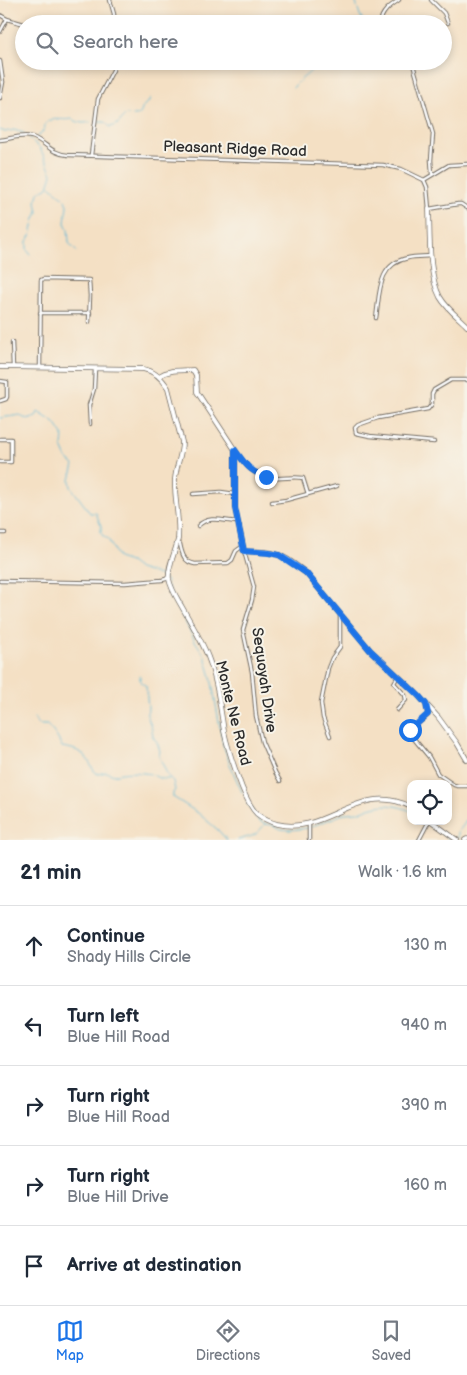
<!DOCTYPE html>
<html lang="en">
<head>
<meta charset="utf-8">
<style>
	:root { --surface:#fff; --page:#f2f2f3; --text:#1f2937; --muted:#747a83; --line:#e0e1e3; --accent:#1a73e8 }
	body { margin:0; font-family:"Balsamiq Sans",sans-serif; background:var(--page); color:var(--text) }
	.controls { position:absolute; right:15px; bottom:15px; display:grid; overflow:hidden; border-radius:10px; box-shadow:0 2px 8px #0003 }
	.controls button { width:45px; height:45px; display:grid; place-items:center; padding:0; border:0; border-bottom:1px solid var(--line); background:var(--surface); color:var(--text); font:25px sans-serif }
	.stop { position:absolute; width:15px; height:15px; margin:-11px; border:4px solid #1a73e8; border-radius:50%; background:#fff }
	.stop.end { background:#1a73e8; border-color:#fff; box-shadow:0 1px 5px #0008 }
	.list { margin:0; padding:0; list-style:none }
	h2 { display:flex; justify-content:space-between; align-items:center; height:65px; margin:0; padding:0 20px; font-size:21px }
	h2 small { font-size:16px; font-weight:400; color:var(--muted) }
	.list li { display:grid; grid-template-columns:32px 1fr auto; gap:15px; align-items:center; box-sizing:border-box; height:80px; padding:0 20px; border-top:1px solid var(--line) }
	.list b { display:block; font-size:19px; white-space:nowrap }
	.list p { margin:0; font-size:16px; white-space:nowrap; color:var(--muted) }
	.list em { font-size:16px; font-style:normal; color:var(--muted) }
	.icon { flex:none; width:28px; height:28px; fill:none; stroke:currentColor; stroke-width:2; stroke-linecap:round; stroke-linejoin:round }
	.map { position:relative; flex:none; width:467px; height:840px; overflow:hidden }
	.search { position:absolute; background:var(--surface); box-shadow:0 2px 8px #0003; left:15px; right:15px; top:15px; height:55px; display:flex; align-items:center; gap:12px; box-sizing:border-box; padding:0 18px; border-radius:28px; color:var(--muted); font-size:19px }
	.sheet { height:465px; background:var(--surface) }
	nav { display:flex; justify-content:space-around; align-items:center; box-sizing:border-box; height:70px; border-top:1px solid var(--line); background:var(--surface); font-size:14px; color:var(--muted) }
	nav a { display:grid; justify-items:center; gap:2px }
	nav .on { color:var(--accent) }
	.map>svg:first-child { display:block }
</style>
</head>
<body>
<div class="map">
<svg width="467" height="840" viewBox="0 0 467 840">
	<rect width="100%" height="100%" fill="#f7f3e8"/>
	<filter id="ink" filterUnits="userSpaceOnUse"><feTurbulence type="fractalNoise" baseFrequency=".02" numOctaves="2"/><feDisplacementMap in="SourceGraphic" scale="10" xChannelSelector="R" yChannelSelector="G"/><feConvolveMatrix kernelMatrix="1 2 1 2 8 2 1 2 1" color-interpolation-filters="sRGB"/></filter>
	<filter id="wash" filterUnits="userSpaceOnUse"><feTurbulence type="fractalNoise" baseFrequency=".0096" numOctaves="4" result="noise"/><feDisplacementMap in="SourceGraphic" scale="20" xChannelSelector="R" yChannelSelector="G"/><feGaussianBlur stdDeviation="1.12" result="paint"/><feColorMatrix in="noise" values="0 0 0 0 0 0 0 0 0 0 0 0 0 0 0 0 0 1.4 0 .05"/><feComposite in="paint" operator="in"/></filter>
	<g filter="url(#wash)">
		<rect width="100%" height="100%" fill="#f4e0c4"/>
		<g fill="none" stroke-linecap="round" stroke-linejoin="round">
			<g stroke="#57b6d5" stroke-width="1">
				<path d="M355 0 360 15 365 24"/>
				<path d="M293 88C300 77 313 74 317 61"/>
				<path d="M98 122H105L110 127C120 125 119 121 126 115 130 115 136 117 139 115 143 111 141 105 149 102L150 98"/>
				<path d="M0 130 5 132 14 130 24 133"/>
				<path d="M38 136C39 136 43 131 44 130 46 126 43 125 47 122 54 117 64 121 72 119 79 123 83 124 90 122"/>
				<path d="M29 138 40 148 52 174 48 187 38 193 36 202 38 212 34 221 31 236 27 241V250L30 254"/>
				<path d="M50 186 63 197"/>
				<path d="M65 200 67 205 65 223 68 229 69 243 76 251"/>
				<path d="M0 418 20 415C24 420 31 419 36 417L38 412 55 423 63 435 62 447 67 459 74 465 70 480 71 487 90 513H96L101 526V532L103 536 108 539 118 558 130 562 139 569 159 575 164 578"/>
				<path d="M166 580 167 583"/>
				<path d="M168 586 170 592 195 641 205 656 211 677 223 744 231 767 242 792"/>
				<path d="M140 676V681L146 686 148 708 147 715 152 729 153 737 157 742 160 751 159 756 168 776 173 781 175 790 173 793V797L198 813 218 830 227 840"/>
				<path d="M34 718 38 725H47C54 732 58 738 62 747 73 749 81 750 88 760 92 766 92 771 98 774L106 772 114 775C124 771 140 772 150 774 158 777 160 780 169 779"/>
				<path d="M247 803 259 821 265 824 273 825 281 829 290 830 308 828"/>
				<path d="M360 812C365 810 368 808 373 807 386 803 399 806 411 811"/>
				<path d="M425 821 426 822"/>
				<path d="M429 824 450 840"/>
				<path d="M310 827 346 813 358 812"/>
				<path d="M458 838V832L465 823 467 816"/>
				<path d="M238 840C254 835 254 838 265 824"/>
			</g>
		</g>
	</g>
	<g filter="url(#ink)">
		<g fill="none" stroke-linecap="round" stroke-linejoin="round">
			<defs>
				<g id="minor">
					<path d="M110 0 114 14V24"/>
					<path d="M431 0 444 13 448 23"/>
					<path d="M0 15 7 19 24 24"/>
					<path d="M380 24C381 12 390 6 399 0"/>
					<path d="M0 32 7 19"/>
					<path d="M0 61 3 82 0 98"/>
					<path d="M412 61 433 134 431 160 432 174"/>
					<path d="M0 140C10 139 22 134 32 137 46 142 51 154 68 155L383 165 401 169 424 180 449 165 467 164"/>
					<path d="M91 155 98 99 113 70 114 61"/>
					<path d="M424 180 427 187 429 209 458 204H461L467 208"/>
					<path d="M40 313H90"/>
					<path d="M376 318C380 294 377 264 408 258 416 256 424 257 431 256"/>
					<path d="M12 342 13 367"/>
					<path d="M40 367 41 280 43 279 89 280 90 296 89 322"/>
					<path d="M0 381 7 382V397L6 399 0 401"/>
					<path d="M90 424 89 405 94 389 95 369"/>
					<path d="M0 439H11V462H0"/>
					<path d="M434 442 370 436 356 433 355 428 358 425 378 418 428 409 432 404V394L434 390 451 380H467"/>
					<path d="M236 451C246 466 254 477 274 478 284 479 293 476 303 478L308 494"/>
					<path d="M193 494 221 492 235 494"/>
					<path d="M272 502 286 500 337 486"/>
					<path d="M198 526C209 515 223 521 237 522"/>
					<path d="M0 533H5"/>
					<path d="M177 542 180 544C182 554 184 562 195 564L228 563 232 560 236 551 243 546"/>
					<path d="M244 551 254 587 252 600 243 630 252 672 256 716 262 742 275 772 280 781"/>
					<path d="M0 581 125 583 162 580 166 579 169 576"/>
					<path d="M426 706 428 715 410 730V734L429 757 438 774 454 785 458 786H467"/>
					<path d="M397 710 406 700 405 695 394 683 398 676"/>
					<path d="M330 736 323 718 321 703 328 668 332 658 340 647V616"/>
					<path d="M309 840V824"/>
					<path d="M419 840 429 821"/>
				</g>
				<g id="tertiary">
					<path d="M429 209C430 234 428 275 440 297 447 309 458 317 467 326"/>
					<path d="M0 367 143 369C155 371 162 378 168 388L182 442C182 455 176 466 175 479 174 499 180 519 178 539 176 552 167 566 169 579 171 589 177 598 182 607 191 623 201 639 208 657 217 680 220 706 224 731 228 749 234 767 241 785 245 795 249 806 257 814 263 819 270 822 277 824 327 836 358 780 411 807"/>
					<path d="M159 376C169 369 181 371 193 370L196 375 197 392 235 450V508L244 551C254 552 266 551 276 554 287 557 297 566 306 573L370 650 415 692 438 717 457 743 467 760"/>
					<path d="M431 821 457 840"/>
					<path d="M465 840 467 839"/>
				</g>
			</defs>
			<use href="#minor" stroke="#716a61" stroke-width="4.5"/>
			<use href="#tertiary" stroke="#716a61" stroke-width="5.5"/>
			<use href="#minor" stroke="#fff" stroke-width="2.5"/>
			<use href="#tertiary" stroke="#fff" stroke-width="4"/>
		</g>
	</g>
	<g fill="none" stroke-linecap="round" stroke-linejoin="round" filter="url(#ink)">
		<path stroke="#1a73e8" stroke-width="6" d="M266 477C249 471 245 464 235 450V508L244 551 269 553 279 555 306 573 370 650 419 696 426 704 428 714 410 730"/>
	</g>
	<g text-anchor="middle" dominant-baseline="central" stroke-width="4" stroke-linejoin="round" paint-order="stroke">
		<g font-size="15" fill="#2b2b2b" stroke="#f7f3e8">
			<text transform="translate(235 149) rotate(2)">Pleasant Ridge Road</text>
			<text transform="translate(264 680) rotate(82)">Sequoyah Drive</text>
			<text transform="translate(233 713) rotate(76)">Monte Ne Road</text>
		</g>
	</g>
</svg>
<div class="controls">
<button><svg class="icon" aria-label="locate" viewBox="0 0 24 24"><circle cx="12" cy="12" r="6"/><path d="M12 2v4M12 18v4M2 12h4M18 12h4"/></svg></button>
</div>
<div class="stop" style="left:410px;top:730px"></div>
<div class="stop end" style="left:266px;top:477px"></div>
<div class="search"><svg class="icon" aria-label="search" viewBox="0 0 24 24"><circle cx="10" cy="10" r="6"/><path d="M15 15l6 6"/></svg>Search here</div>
</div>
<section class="sheet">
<h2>21 min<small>Walk · 1.6 km</small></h2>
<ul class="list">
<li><svg class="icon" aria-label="ahead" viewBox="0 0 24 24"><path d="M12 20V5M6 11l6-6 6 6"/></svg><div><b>Continue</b><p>Shady Hills Circle</p></div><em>130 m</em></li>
<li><svg class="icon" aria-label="left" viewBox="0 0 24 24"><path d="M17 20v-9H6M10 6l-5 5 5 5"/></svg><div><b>Turn left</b><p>Blue Hill Road</p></div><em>940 m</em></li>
<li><svg class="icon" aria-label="right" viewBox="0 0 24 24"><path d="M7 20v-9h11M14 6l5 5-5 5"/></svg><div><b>Turn right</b><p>Blue Hill Road</p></div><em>390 m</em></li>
<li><svg class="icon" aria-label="right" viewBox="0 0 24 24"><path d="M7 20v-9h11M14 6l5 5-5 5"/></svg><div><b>Turn right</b><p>Blue Hill Drive</p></div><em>160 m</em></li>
<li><svg class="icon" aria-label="arrive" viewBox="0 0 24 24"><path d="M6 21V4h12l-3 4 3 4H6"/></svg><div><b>Arrive at destination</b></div></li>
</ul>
</section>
<nav>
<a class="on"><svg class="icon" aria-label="map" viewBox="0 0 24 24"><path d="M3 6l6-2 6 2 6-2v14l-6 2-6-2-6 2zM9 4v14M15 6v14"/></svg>Map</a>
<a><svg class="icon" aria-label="directions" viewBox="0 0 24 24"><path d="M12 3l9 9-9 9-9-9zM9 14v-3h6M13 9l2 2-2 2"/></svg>Directions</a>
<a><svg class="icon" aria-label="saved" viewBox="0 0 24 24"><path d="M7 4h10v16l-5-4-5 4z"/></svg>Saved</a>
</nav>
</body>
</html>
